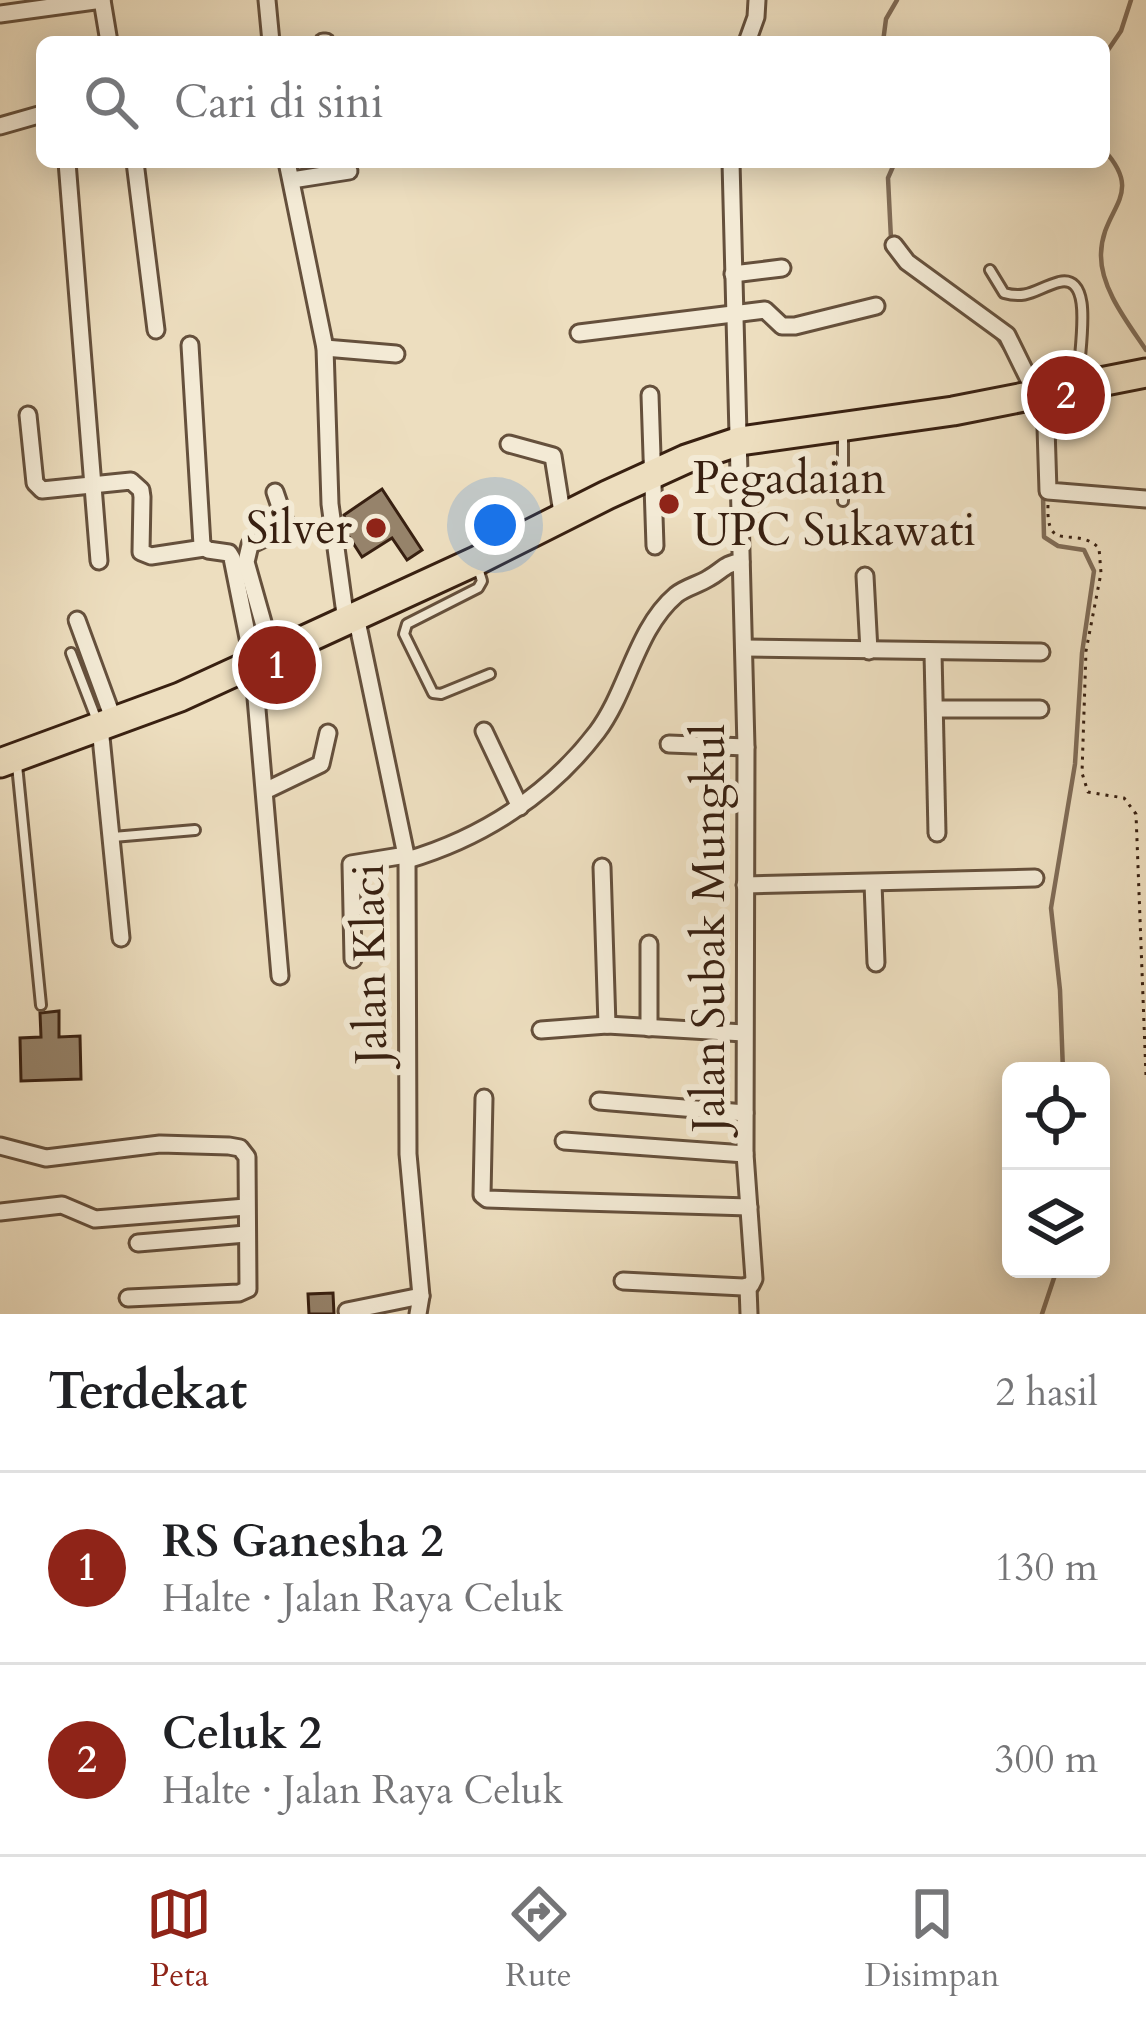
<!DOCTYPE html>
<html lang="id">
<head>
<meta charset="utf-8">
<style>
	:root { --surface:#fff; --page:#f6f6f6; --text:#202124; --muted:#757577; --line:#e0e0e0; --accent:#8f2418 }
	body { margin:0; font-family:Cardo,serif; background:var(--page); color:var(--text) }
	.controls { position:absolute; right:36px; bottom:36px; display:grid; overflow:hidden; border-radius:18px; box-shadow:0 6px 30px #0003 }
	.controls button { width:108px; height:108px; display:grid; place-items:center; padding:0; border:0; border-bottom:3px solid var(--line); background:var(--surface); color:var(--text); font:60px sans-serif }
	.you { position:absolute; left:495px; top:525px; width:42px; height:42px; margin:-30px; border:9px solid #fff; border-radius:50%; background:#1a73e8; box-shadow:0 0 0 18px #1a73e833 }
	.badge { display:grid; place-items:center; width:78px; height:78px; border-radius:50%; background:var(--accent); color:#fff; font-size:39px; font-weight:700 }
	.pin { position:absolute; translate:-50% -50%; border:6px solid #fff; box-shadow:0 3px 12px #0006 }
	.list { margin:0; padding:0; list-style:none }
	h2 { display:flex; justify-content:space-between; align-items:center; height:156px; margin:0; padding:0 48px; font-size:51px }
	h2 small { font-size:39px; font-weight:400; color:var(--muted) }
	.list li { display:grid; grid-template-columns:78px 1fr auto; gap:36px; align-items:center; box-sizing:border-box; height:192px; padding:0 48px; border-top:3px solid var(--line) }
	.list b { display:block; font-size:45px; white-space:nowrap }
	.list p { margin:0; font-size:39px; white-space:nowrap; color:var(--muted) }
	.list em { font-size:39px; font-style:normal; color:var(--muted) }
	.icon { flex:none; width:66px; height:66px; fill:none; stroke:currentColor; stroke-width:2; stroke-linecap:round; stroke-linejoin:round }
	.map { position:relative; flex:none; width:1146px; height:1314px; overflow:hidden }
	.search { position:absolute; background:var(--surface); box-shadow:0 6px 30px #0003; left:36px; right:36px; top:36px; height:132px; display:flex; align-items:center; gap:30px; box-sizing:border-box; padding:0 42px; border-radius:18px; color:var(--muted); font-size:45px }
	.sheet { height:540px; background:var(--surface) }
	nav { display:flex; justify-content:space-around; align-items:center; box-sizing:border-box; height:168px; border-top:3px solid var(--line); background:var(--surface); font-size:33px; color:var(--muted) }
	nav a { display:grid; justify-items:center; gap:6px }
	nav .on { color:var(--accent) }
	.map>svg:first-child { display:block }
</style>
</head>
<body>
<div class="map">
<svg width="1146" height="1314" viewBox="0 0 1146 1314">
	<rect width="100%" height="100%" fill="#eddebf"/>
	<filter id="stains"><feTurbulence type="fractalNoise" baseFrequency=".00167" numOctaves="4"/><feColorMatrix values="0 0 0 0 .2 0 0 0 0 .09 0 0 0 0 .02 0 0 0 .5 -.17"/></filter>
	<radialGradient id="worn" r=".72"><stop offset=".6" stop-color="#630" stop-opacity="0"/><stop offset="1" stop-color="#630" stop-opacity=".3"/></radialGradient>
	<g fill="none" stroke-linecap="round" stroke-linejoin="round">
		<g stroke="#7f6b56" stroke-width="4.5">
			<path d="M883 42 886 19 897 0"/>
			<path d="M1104 56 1121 31 1131 0"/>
			<path d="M1104 150C1146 196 1102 207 1101 254 1100 288 1128 323 1146 350"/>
			<path d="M891 239 888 178 895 162"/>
			<path d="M994 333 1011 358"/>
			<path d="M1043 495 1044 537 1058 546 1084 550 1094 571 1082 653 1075 764 1051 908 1060 990 1063 1071"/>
			<path d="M1042 1314 1057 1269"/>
		</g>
	</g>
	<g fill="#96836b" stroke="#382011" stroke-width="3">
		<path d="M382 489 422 550 407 560 392 538 362 557 346 532 344 515Z"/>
		<path d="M59 1011V1037L80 1036 81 1079 21 1081 20 1038 41 1037 40 1013Z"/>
		<path d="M333 1293 334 1314H309L308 1294Z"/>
	</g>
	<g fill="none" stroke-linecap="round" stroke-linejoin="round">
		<defs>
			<g id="lane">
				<path d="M990 270 1004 293C1028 300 1037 288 1059 282 1098 273 1076 360 1079 382"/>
				<path d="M843 435V501"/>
				<path d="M478 568 482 581 478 588 407 624 404 634 433 693 441 694 490 674"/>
				<path d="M71 653 96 718"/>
				<path d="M17 765 41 1005"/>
				<path d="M113 837 195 830"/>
			</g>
			<g id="street">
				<path d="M102 0 109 42"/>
				<path d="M267 0 271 42"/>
				<path d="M0 14 102 0"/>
				<path d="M323 42H326"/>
				<path d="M747 42 756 17 757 0"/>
				<path d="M0 126 42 114"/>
				<path d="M67 162 99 561"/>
				<path d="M135 162 156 330"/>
				<path d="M287 162 325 348 330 504 346 621"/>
				<path d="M292 180 349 171"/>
				<path d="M894 245 907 262 1007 335 1036 394 1046 427 1048 491 1146 499"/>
				<path d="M733 274 782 268"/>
				<path d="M579 333 765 310 782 326H795L876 306"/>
				<path d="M190 345 202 545 208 550 229 553 232 558 253 663 280 976"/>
				<path d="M325 348 396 354"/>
				<path d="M650 395 655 546"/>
				<path d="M28 415 35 483 42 490 131 481 141 490 142 497 141 552 151 556 204 548"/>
				<path d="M509 444 553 456 563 519"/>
				<path d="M865 576 869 651"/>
				<path d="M356 616 407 860 408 1154 421 1296 418 1314"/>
				<path d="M77 620 114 721"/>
				<path d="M745 648 1041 652"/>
				<path d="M933 653 937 833"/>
				<path d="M272 654 246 562 250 545 287 527 275 492"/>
				<path d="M935 709H1040"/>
				<path d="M100 727 121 938"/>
				<path d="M484 731 520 807"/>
				<path d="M669 744 746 747"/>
				<path d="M267 790 321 764 328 733"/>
				<path d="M407 860C482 838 549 795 597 732 628 691 636 629 676 595 686 587 698 585 709 578 722 571 725 563 741 562"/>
				<path d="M602 867 607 1025"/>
				<path d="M873 883 876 963"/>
				<path d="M745 885 1035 878"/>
				<path d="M649 944V1028"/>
				<path d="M353 959 351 864 406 855"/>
				<path d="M541 1030 607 1025 744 1033"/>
				<path d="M484 1098 482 1195 487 1199 749 1207"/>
				<path d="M599 1101 745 1113"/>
				<path d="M564 1141 745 1154"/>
				<path d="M0 1146 46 1158 160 1144 229 1146 240 1148 247 1157 248 1289 239 1293 128 1298"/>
				<path d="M0 1212 62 1205 95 1219 246 1207"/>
				<path d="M138 1243 246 1234"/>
				<path d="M623 1281 743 1287 751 1285 754 1279 745 1154 746 747 731 162"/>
				<path d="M748 1287 749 1314"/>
				<path d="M347 1311 421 1296"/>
			</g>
			<path id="highway" d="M0 763 180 697 476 561 607 495 686 459 740 441 953 411 1146 373"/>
		</defs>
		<use href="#lane" stroke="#65503c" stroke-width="14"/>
		<use href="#street" stroke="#65503c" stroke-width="21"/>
		<use href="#highway" stroke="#382011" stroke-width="33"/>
		<path stroke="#382011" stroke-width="3" stroke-dasharray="3 6" stroke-linecap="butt" d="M1048 505C1046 556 1074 524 1099 548L1101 573 1086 651 1082 773 1088 792 1124 798 1136 814 1146 1076"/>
		<use href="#lane" stroke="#f3ead5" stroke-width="8"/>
		<use href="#street" stroke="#f3ead5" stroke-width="15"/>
		<use href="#highway" stroke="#eddebf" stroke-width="27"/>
	</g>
	<g fill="#8f2418" stroke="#f3ead5" stroke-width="4.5">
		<circle cx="669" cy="504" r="12"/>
		<circle cx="376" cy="528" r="12"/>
	</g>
	<g text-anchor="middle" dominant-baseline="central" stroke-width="12" stroke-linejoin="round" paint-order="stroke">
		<g font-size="45" fill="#382011" stroke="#f3ead5" text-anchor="start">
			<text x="693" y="478">Pegadaian<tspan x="693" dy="52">UPC Sukawati</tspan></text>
			<text x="352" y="528" text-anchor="end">Silver</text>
		</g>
		<g font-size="45" fill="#382011" stroke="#f3ead5">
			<text transform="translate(709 928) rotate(-90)">Jalan Subak Mungkul</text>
			<text transform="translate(370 964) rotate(-91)">Jalan Klaci</text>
		</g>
	</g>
	<rect width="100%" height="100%" filter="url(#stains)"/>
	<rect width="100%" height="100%" fill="url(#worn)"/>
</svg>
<div class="controls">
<button><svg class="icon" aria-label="locate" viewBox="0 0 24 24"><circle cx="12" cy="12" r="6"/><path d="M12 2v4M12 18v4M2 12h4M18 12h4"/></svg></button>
<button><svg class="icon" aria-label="layers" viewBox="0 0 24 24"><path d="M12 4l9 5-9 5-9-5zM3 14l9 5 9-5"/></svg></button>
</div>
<div class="you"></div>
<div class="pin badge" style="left:277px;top:665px">1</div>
<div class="pin badge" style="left:1066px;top:395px">2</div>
<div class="search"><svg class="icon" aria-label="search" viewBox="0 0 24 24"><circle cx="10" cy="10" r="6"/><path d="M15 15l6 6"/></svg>Cari di sini</div>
</div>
<section class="sheet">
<h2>Terdekat<small>2 hasil</small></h2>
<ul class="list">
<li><span class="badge">1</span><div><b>RS Ganesha 2</b><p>Halte · Jalan Raya Celuk</p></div><em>130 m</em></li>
<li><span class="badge">2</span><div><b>Celuk 2</b><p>Halte · Jalan Raya Celuk</p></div><em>300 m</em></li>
</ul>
</section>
<nav>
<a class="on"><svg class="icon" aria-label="map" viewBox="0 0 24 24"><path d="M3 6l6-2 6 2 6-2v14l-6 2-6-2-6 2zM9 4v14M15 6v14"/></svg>Peta</a>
<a><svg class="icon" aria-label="directions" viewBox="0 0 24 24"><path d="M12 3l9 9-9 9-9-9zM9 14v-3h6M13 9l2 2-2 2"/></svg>Rute</a>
<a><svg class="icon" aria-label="saved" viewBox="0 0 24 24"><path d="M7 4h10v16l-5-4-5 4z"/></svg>Disimpan</a>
</nav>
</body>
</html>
